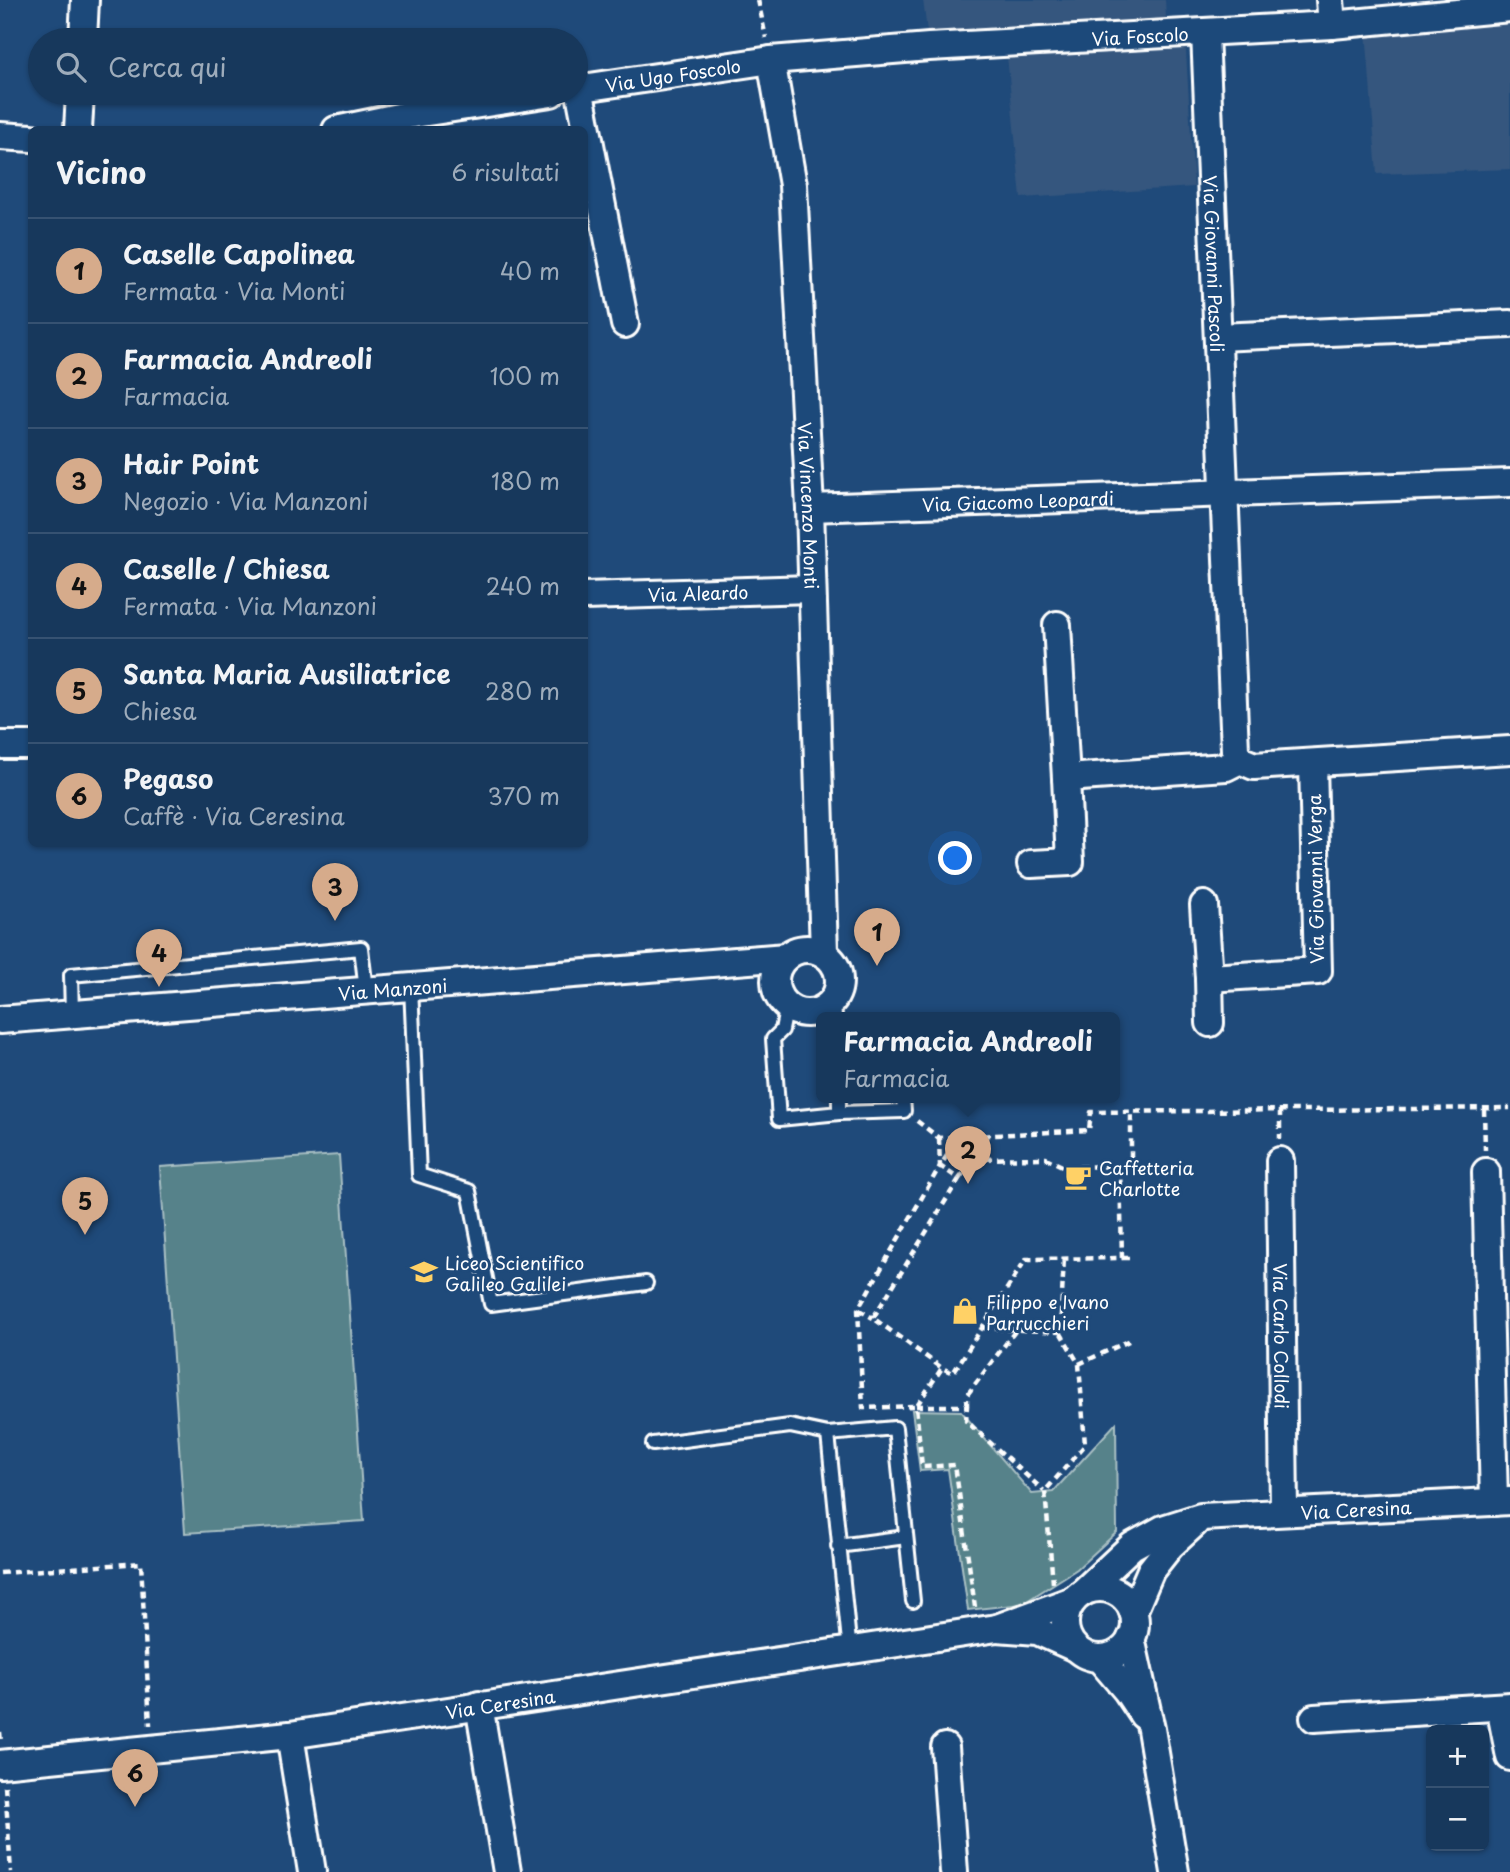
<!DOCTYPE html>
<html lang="it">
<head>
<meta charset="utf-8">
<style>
	:root { --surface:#17385c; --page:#203f62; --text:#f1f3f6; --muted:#9eacbb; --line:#365272; --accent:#d6ab8b }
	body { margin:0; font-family:"Playpen Sans",sans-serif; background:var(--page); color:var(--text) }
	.controls { position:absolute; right:21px; bottom:21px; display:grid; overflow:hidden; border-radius:10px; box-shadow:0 2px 5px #0004 }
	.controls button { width:63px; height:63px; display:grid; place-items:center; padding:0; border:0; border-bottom:2px solid var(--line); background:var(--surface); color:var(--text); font:35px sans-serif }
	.you { position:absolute; left:956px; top:859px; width:24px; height:24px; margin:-18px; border:5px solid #fff; border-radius:50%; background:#1a73e8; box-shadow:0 0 0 10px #1a73e833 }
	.badge { display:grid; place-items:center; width:46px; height:46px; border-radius:50%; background:var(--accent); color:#111; font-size:23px; font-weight:700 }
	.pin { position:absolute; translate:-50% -58px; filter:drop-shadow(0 2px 4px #0008) }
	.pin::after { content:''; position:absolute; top:37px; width:24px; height:21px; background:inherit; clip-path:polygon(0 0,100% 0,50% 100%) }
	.popup { position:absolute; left:816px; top:1012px; width:304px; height:91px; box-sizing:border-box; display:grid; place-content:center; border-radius:10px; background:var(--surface); filter:drop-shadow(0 2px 5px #0005); font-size:23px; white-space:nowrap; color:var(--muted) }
	.popup b { font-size:26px; color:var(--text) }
	.popup::after { content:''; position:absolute; left:50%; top:100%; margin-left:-14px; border:14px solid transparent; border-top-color:var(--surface) }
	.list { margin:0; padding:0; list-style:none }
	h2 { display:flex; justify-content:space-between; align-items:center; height:91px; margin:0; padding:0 28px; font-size:30px }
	h2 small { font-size:23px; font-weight:400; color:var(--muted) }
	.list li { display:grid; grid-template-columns:46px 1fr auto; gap:21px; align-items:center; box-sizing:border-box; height:105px; padding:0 28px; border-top:2px solid var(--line) }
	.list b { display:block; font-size:26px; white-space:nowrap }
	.list p { margin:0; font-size:23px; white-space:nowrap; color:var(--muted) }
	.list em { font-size:23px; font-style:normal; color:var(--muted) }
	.icon { flex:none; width:38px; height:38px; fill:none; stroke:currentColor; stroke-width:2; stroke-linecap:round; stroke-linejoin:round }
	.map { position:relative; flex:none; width:1510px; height:1872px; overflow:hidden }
	.search { position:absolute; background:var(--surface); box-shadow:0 2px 5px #0004; left:28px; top:28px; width:560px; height:77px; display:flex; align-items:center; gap:18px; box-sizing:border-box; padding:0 24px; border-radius:38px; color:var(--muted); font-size:26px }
	.panel { position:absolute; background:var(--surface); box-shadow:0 2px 5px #0004; left:28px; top:126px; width:560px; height:721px; border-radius:10px }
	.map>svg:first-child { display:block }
</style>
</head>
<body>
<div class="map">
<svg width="1510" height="1872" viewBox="0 0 1510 1872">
	<rect width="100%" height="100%" fill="#1f4a7a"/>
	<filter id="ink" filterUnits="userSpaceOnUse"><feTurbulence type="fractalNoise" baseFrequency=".0143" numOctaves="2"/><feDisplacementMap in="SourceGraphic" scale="14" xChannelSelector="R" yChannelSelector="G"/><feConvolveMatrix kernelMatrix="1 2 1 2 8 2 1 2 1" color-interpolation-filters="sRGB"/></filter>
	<g filter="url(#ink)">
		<g fill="#35567e">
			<path d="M923 0H1165L1167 35H1185L1194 187 1021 198 1007 56 1009 44 929 47Z"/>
			<path d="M1510 19V169L1377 174 1366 30Z"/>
		</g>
		<g fill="#56828a" stroke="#aac0c4" stroke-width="2">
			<path d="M339 1155 364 1521 185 1533 160 1167Z"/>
			<path d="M912 1410 961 1411 1032 1494 1053 1492 1116 1423 1117 1532 1077 1569 1022 1604 968 1610 948 1469 920 1471Z"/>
		</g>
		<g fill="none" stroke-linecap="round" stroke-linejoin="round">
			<defs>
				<g id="service">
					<path d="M411 986 419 1175 469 1191 491 1304 646 1283"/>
					<path d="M834 999 835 1018"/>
					<path d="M787 1005 782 1030 773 1039 779 1119 839 1113V1098"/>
					<path d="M72 1014 71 975 361 948 366 990"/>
					<path d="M839 1113 904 1111 903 1098"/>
					<path d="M828 1434 850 1652"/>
					<path d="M653 1444 790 1426 828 1434 895 1428 913 1601"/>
					<path d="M838 1546 906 1537"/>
				</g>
				<g id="minor">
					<path d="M1330 0 1332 25"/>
					<path id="s1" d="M1205 33 1235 750 1240 760"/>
					<path d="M83 40 85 0"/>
					<path id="s2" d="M771 60 793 185 810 508 824 953"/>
					<path d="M579 88 625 324"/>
					<path id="s3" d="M576 89 771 60 929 47 1332 25 1510 8"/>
					<path d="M78 130 80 93"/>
					<path d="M336 130 408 115 551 93"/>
					<path d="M0 136 32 138"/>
					<path d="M1218 337 1510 324"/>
					<path id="s4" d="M810 508 1510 483"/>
					<path id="s5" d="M584 596 812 589"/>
					<path d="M1057 625 1066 778"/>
					<path d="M0 745H32"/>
					<path d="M1031 864 1070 862 1066 778 1226 767 1240 760 1254 766 1510 750"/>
					<path d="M1204 905 1209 978 1318 971 1313 763"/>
					<circle cx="807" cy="981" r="32"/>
					<path d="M1209 978 1210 1023"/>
					<path id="s6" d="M0 1020 786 957"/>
					<path id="s7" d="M1280 1161 1284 1511"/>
					<path d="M1486 1172 1494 1502"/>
					<circle cx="1100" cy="1623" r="35"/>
					<path id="s8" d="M1082 1593 1132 1546 1163 1529 1201 1517 1510 1501"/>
					<path d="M1073 1600 997 1628 1037 1631 1075 1648"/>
					<path d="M1133 1612 1151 1570 1170 1546 1195 1523"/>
					<path d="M1131 1638 1151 1729 1175 1872"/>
					<path d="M1099 1658 1127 1691 1143 1715"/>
					<path d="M479 1705 507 1872"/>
					<path d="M1500 1707 1510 1757"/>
					<path d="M1314 1718 1510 1706"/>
					<path d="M290 1735 312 1872"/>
					<path d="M945 1747 954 1872"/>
					<path id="s9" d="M0 1764 290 1735 997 1628"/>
				</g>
			</defs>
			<use href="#service" stroke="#fff" stroke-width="18"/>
			<use href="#minor" stroke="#fff" stroke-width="32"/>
			<g stroke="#fff" stroke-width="4.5" stroke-dasharray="7 5" stroke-linecap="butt">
				<path d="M758 0 766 38"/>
				<path d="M1484 1109 1485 1150"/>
				<path d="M1280 1110V1139"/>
				<path d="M917 1121 939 1138 1089 1130 1091 1112 1510 1108"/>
				<path d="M961 1135 940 1166 959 1179 873 1318 942 1368 953 1373 1026 1259 1122 1258 1120 1166"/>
				<path d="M939 1138 940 1166 858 1309 863 1408 916 1406 922 1467 955 1465 975 1607"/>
				<path d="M959 1179 974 1159 1046 1158 1064 1167 1131 1166V1112"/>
				<path d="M1122 1258H1132"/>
				<path d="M859 1310 873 1318"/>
				<path d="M983 1328 1060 1332"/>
				<path d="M1079 1364 1133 1339"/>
				<path d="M917 1405 942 1368"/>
				<path d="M916 1406H967L966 1421 1044 1491"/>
				<path d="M967 1406V1395L1016 1330"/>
				<path d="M0 1573 141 1563 150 1725"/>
				<path d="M1053 1583 1045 1491 1085 1445 1079 1364 1060 1332 1064 1258"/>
				<path d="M0 1732 1 1742"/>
				<path d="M5 1786 11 1872"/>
			</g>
			<use href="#service" stroke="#1f4a7a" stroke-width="12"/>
			<use href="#minor" stroke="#1f4a7a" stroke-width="26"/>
		</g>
	</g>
	<defs>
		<symbol id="cafe-bare" viewBox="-9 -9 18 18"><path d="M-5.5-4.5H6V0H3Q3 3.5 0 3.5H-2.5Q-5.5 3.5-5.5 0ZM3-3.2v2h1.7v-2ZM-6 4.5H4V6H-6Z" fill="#ffd166" stroke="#1f4a7a" stroke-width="2.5" paint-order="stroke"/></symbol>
		<symbol id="school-bare" viewBox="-9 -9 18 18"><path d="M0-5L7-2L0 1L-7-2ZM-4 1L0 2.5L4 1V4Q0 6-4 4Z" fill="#ffd166" stroke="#1f4a7a" stroke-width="2.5" paint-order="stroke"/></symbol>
		<symbol id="shop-bare" viewBox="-9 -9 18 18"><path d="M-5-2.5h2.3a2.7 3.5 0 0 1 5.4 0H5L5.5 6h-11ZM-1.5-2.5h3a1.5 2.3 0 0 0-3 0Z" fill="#ffd166" stroke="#1f4a7a" stroke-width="2.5" paint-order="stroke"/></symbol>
	</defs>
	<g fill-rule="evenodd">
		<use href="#cafe-bare" x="1059" y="1158" width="38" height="38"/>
		<use href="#school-bare" x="405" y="1253" width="38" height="38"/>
		<use href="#shop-bare" x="946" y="1292" width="38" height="38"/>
	</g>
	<g text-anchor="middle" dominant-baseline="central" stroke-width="6" stroke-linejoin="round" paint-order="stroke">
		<g font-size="18" fill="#fff" stroke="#1f4a7a">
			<text stroke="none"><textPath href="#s3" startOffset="567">Via Foscolo</textPath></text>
			<text stroke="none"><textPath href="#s3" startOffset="98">Via Ugo Foscolo</textPath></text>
			<text stroke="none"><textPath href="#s1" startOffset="231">Via Giovanni Pascoli</textPath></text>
			<text stroke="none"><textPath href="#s4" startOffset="208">Via Giacomo Leopardi</textPath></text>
			<text stroke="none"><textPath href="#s2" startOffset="448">Via Vincenzo Monti</textPath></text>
			<text stroke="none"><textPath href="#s5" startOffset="114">Via Aleardo</textPath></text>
			<text transform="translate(1315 879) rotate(-91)">Via Giovanni Verga</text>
			<text stroke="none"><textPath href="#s6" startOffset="394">Via Manzoni</textPath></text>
			<text stroke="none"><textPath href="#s7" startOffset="175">Via Carlo Collodi</textPath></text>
			<text stroke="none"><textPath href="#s8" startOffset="299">Via Ceresina</textPath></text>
			<text stroke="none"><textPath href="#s9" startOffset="504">Via Ceresina</textPath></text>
		</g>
		<g font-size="18" fill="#fff" stroke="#1f4a7a" text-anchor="start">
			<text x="1099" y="1167">Caffetteria<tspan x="1099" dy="21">Charlotte</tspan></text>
			<text x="445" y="1262">Liceo Scientifico<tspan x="445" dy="21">Galileo Galilei</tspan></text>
			<text x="986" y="1301">Filippo e Ivano<tspan x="986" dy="21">Parrucchieri</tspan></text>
		</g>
	</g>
</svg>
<div class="controls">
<button>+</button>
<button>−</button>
</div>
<div class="you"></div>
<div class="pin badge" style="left:877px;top:966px">1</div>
<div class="pin badge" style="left:968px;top:1184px">2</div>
<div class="popup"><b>Farmacia Andreoli</b>Farmacia</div>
<div class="pin badge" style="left:335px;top:921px">3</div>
<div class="pin badge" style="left:159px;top:987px">4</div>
<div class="pin badge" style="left:85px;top:1235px">5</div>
<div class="pin badge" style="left:135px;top:1807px">6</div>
<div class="search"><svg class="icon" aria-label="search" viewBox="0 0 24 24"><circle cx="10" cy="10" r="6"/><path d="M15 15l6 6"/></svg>Cerca qui</div>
<section class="panel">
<h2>Vicino<small>6 risultati</small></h2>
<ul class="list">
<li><span class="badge">1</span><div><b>Caselle Capolinea</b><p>Fermata · Via Monti</p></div><em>40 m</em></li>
<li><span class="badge">2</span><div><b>Farmacia Andreoli</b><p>Farmacia</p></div><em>100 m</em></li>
<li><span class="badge">3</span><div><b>Hair Point</b><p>Negozio · Via Manzoni</p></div><em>180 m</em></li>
<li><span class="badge">4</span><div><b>Caselle / Chiesa</b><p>Fermata · Via Manzoni</p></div><em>240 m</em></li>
<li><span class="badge">5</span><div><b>Santa Maria Ausiliatrice</b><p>Chiesa</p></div><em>280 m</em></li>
<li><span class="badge">6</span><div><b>Pegaso</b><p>Caffè · Via Ceresina</p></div><em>370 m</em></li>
</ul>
</section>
</div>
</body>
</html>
